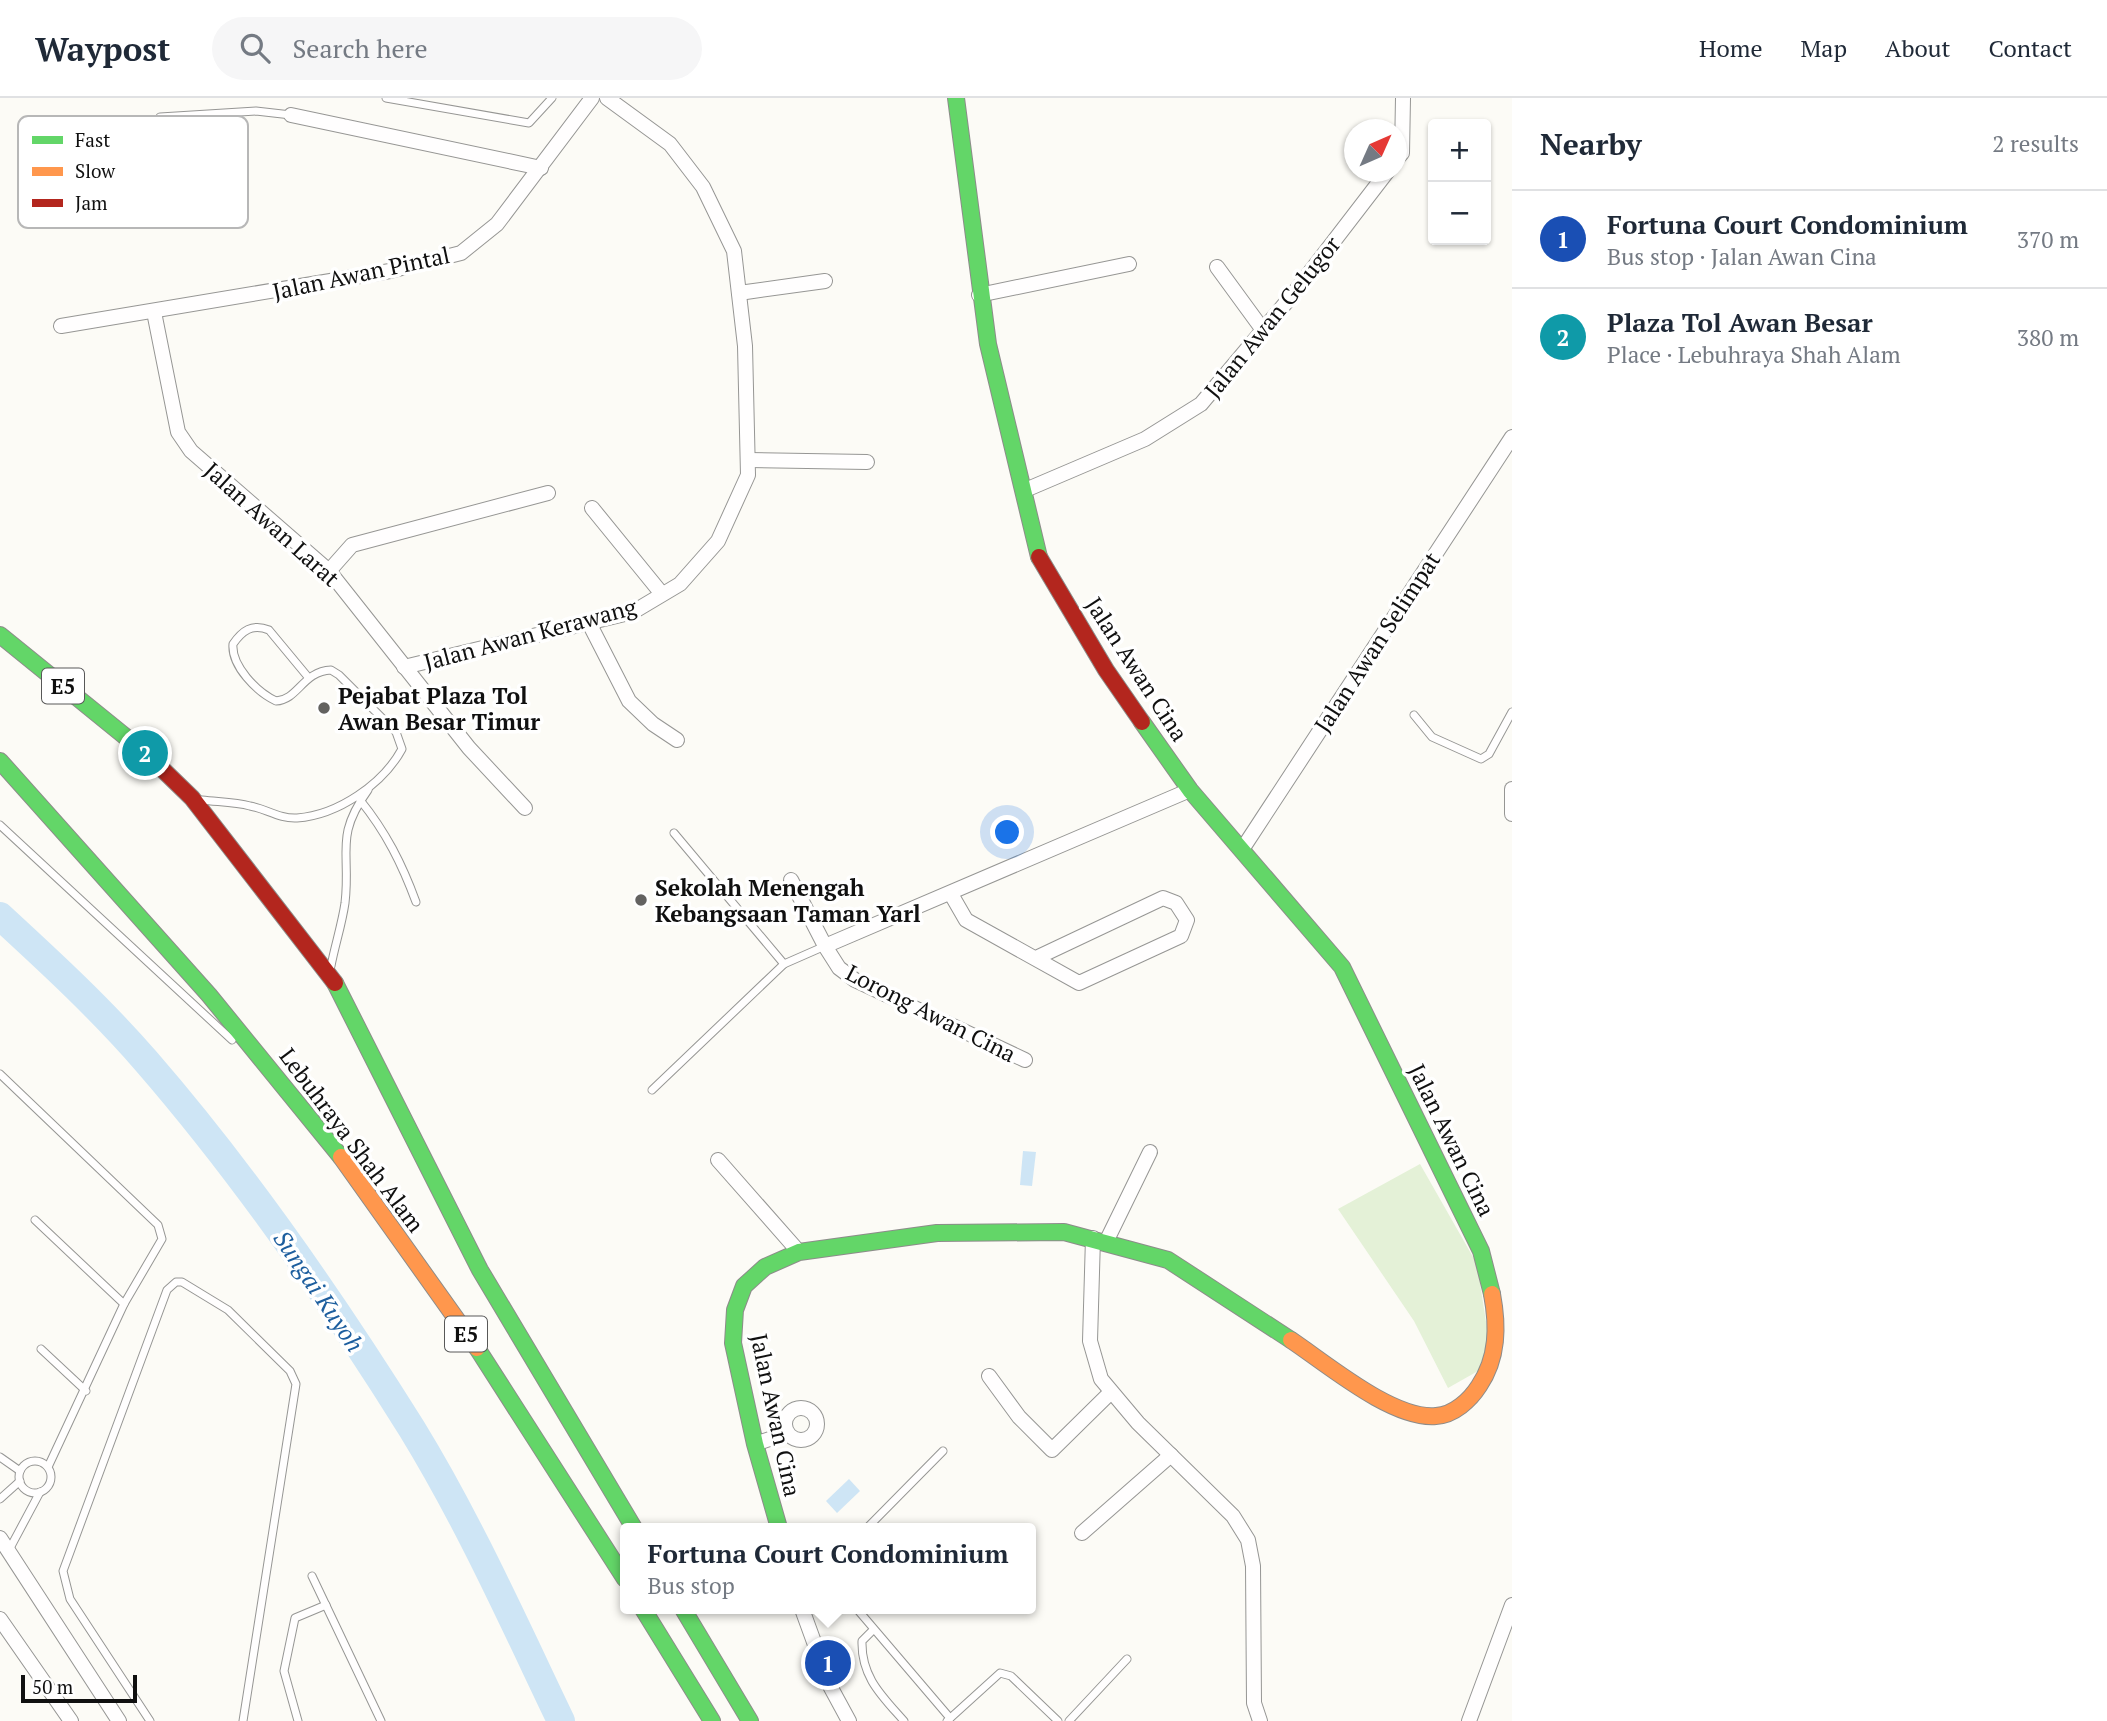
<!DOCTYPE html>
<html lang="en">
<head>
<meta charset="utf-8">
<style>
	:root { --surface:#fff; --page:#f6f6f7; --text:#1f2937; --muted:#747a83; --line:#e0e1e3; --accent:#0f766e }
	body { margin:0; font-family:"PT Serif",serif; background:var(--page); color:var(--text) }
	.controls { position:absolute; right:21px; top:21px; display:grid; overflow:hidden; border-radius:7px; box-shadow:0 2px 5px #0004 }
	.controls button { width:63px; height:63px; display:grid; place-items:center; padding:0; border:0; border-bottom:2px solid var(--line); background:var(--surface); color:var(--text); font:35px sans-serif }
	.compass { position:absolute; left:1344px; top:21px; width:63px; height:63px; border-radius:50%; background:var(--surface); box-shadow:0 2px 5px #0004; rotate:45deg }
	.scale { position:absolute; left:21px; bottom:18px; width:116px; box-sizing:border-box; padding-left:7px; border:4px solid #101010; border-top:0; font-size:19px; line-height:24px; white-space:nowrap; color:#101010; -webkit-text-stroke:5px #fff; paint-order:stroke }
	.you { position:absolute; left:1008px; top:735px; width:24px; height:24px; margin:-18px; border:5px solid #fff; border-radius:50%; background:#1a73e8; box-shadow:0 0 0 10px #1a73e833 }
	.badge { display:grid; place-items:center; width:46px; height:46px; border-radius:50%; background:var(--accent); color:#fff; font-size:23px; font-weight:700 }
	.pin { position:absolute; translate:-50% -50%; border:4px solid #fff; box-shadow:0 2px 7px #0006 }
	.popup { position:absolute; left:620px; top:1425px; width:416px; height:91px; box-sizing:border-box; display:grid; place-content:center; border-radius:7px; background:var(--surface); filter:drop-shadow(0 2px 5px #0005); font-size:23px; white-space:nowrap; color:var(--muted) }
	.popup b { font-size:26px; color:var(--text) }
	.popup::after { content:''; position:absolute; left:50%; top:100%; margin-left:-14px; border:14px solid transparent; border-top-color:var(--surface) }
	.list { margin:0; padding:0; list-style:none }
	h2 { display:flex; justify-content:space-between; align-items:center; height:91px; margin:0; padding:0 28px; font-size:30px }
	h2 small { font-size:23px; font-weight:400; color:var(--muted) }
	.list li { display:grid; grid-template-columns:46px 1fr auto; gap:21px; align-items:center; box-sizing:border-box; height:98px; padding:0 28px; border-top:2px solid var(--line) }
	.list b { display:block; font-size:26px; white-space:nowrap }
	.list p { margin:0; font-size:23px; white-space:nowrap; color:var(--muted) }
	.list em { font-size:23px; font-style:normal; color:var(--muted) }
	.icon { flex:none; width:38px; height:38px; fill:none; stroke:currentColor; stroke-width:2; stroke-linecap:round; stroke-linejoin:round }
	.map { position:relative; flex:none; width:1512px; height:1623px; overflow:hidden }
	header { display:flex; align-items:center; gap:42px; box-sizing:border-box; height:98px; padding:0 35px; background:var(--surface); border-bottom:2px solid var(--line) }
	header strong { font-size:33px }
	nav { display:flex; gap:38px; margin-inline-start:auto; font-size:24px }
	.search { width:490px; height:63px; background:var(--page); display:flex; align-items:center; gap:18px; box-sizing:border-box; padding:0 24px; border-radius:38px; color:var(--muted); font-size:26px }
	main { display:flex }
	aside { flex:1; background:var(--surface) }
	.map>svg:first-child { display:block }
</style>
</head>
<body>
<header>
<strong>Waypost</strong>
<div class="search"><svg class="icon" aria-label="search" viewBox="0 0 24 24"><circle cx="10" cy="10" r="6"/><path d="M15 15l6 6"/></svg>Search here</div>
<nav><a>Home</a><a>Map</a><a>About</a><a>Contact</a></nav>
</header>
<main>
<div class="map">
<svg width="1512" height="1623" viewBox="0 0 1512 1623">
	<rect width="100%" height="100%" fill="#fcfbf6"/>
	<path fill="#e4f1d7" d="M1420 1066 1477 1166 1489 1243 1478 1273 1448 1290 1414 1223 1338 1111Z"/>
	<g fill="#cee5f5">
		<path d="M1023 1053 1036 1054 1032 1088 1020 1087Z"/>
		<path d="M849 1381 860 1393 837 1415 826 1403Z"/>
	</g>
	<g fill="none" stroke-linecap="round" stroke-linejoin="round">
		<path stroke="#cee5f5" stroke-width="28" d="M0 818C50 864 101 911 146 963 245 1077 332 1203 412 1331 469 1424 514 1525 561 1623"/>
		<path stroke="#d9d8d4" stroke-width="24" stroke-dasharray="24 12" stroke-linecap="butt" d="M132 644 158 667"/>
		<defs>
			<g id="lane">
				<path d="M386 0 529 25 552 0"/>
				<path d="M160 19 256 13 291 17"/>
				<path d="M1414 617 1432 639 1481 661 1489 656 1512 614"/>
				<path d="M202 702C218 704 235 704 250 708 267 711 279 721 297 720 338 717 383 686 402 651L396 634 339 577 331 572C303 573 298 602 276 603 257 594 231 568 233 546 242 533 252 525 269 532L308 579"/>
				<path d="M360 702C386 734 402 766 416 804"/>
				<path d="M0 727 232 942"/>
				<path d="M674 735 784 866"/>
				<path d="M331 868C335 847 342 826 345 805 351 754 334 739 368 692"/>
				<path d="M0 976 158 1127 162 1141 124 1206 48 1369"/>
				<path d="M652 992 784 866 825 848"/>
				<path d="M35 1122 124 1206"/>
				<path d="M41 1251 86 1293"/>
				<path d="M0 1359 20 1373"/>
				<circle cx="35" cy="1379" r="16"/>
				<path d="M0 1401 20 1383"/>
				<path d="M867 1430 943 1353"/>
				<path d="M9 1452 40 1394"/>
				<path d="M312 1478 381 1623"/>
				<path d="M857 1511 950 1620"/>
				<path d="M873 1532 862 1543C861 1579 882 1598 904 1623"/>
				<path d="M150 1623 70 1501 63 1473 167 1192 176 1184H182L228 1212 290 1273 296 1286 243 1623"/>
				<path d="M298 1623 284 1573 295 1520 326 1507"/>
				<path d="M947 1623 1000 1575 1011 1578 1058 1623"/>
				<path d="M1069 1623 1127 1561"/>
			</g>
			<g id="street">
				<path d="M291 17 541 70"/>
				<path d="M1396 62 1402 55 1403 0"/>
				<path d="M1217 169 1263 232"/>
				<path d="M739 195 825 183"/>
				<path d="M979 197 1129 166"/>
				<path d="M154 214 178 334 191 353 329 473 469 650 525 710"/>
				<path d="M61 228 390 173 461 155 497 126 592 0"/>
				<path d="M748 362 867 364"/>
				<path d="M1023 393 1145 341 1201 306 1294 195 1387 74"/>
				<path d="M592 410 662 496"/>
				<path d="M329 473 352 447 548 395"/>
				<path d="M588 523 629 603 653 626 677 642"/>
				<path d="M404 569 633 514 680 486 718 443 748 377 745 248 734 153 703 89 670 46 607 0"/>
				<path d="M1512 691V716"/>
				<path d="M1243 750 1512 339"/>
				<path d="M791 782 825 848"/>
				<path d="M951 796 966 822 1079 885 1181 838 1187 822 1176 805 1163 800 1036 860"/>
				<path d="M1025 962 855 882 839 870 825 848 1190 692"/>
				<path d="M718 1062 799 1154"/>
				<path d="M1093 1140 1090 1243 1101 1281 1138 1325 1233 1418 1248 1442 1253 1468 1254 1605 1260 1623"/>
				<path d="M1106 1144 1150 1054"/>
				<path d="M989 1278 1019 1319 1052 1352 1111 1294"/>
				<circle cx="801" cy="1326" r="16"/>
				<path d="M755 1346 787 1335"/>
				<path d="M1082 1435 1171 1357"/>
				<path d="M0 1440 119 1623"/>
				<path d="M802 1511 830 1588 849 1623"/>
				<path d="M0 1521 71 1623"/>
				<path d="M1469 1623 1512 1507"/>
			</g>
			<g id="fast">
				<path d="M956 0 988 246 1039 459"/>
				<path d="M0 537 132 644"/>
				<path d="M1142 624 1190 692 1342 869 1481 1153 1492 1196"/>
				<path d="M0 663 209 897 341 1059"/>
				<path d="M335 885 480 1172 634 1430"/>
				<path d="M477 1250 625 1481"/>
				<path d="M779 1430 755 1346 733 1245 735 1212 744 1188 765 1169 799 1154 937 1135 1064 1134 1168 1162 1291 1242"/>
				<path d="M643 1511 712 1623"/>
				<path d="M683 1511 750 1623"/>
			</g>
			<g id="slow">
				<path d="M341 1059 477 1250"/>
				<path d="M1291 1242C1327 1266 1393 1322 1436 1318 1454 1317 1470 1302 1479 1288 1498 1260 1498 1228 1492 1196"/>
			</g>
			<g id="jam">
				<path d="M1039 459 1106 572 1142 624"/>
				<path d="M158 667 192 700 335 885"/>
			</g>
		</defs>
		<use href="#lane" stroke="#969694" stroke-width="9"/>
		<use href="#street" stroke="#969694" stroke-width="16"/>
		<use href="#fast" stroke="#8d8c8a" stroke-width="18"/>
		<use href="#slow" stroke="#8d8c8a" stroke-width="18"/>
		<use href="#jam" stroke="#8d8c8a" stroke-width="18"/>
		<use href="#lane" stroke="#fffefe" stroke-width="7"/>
		<use href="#street" stroke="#fffefe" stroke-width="14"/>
		<use href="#fast" stroke="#63d668" stroke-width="16"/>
		<use href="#slow" stroke="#ff974d" stroke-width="16"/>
		<use href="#jam" stroke="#b3261e" stroke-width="16"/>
	</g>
	<g fill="#636260" stroke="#fff" stroke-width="2.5">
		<circle cx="324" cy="610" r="7"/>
		<circle cx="641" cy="802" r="7"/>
	</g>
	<g text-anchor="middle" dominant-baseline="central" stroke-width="7" stroke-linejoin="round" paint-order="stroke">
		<g fill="#fff" stroke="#585858" stroke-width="2">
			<rect x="42" y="570.5" width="42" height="35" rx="5"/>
			<rect x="445" y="1218.5" width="42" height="35" rx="5"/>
		</g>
		<g font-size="21" font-weight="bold" fill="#101010">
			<text x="63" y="588">E5</text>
			<text x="466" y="1236">E5</text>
		</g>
		<g font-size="23" fill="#101010" stroke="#fff">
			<text transform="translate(361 175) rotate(-12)">Jalan Awan Pintal</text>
			<text transform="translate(1272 219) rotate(-51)">Jalan Awan Gelugor</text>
			<text transform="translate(272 426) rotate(42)">Jalan Awan Larat</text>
			<text transform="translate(530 536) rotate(-15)">Jalan Awan Kerawang</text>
			<text transform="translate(1377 544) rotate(-57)">Jalan Awan Selimpat</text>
			<text transform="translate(1137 571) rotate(57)">Jalan Awan Cina</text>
			<text transform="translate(931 915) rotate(27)">Lorong Awan Cina</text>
			<text transform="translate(352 1042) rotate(53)">Lebuhraya Shah Alam</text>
			<text transform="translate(1452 1042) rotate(64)">Jalan Awan Cina</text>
			<text transform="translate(776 1317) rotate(78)">Jalan Awan Cina</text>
		</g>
		<g font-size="23" font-weight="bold" fill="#101010" stroke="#fff" text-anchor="start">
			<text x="338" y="597">Pejabat Plaza Tol<tspan x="338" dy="26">Awan Besar Timur</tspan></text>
			<text x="655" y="789">Sekolah Menengah<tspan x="655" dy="26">Kebangsaan Taman Yarl</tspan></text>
		</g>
		<g font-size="24" font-style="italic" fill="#1d5e9e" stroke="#fff">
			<text transform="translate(319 1193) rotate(56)">Sungai Kuyoh</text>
		</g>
	</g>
	<rect x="18" y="18" width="230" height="112" rx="10" fill="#fff" stroke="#b7b7b7" stroke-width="2"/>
	<rect x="32" y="38" width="31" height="8" fill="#63d668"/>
	<rect x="32" y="69" width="31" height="9" fill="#ff974d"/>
	<rect x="32" y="101" width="31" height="8" fill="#b3261e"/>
	<g font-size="19" fill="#101010">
		<text x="75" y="49">Fast</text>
		<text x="75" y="80">Slow</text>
		<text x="75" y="112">Jam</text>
	</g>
</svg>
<div class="controls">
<button>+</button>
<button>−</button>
</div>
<svg class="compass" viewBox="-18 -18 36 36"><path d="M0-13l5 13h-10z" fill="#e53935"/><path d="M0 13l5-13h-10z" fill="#747a83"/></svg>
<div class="scale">50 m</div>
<div class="you"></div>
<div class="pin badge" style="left:828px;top:1565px;background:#1a4fb4">1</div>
<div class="popup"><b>Fortuna Court Condominium</b>Bus stop</div>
<div class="pin badge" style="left:145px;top:655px;background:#0f9aa8">2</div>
</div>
<aside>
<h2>Nearby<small>2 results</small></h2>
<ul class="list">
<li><span class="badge" style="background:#1a4fb4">1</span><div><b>Fortuna Court Condominium</b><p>Bus stop · Jalan Awan Cina</p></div><em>370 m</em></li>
<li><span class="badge" style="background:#0f9aa8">2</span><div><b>Plaza Tol Awan Besar</b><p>Place · Lebuhraya Shah Alam</p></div><em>380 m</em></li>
</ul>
</aside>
</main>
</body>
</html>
